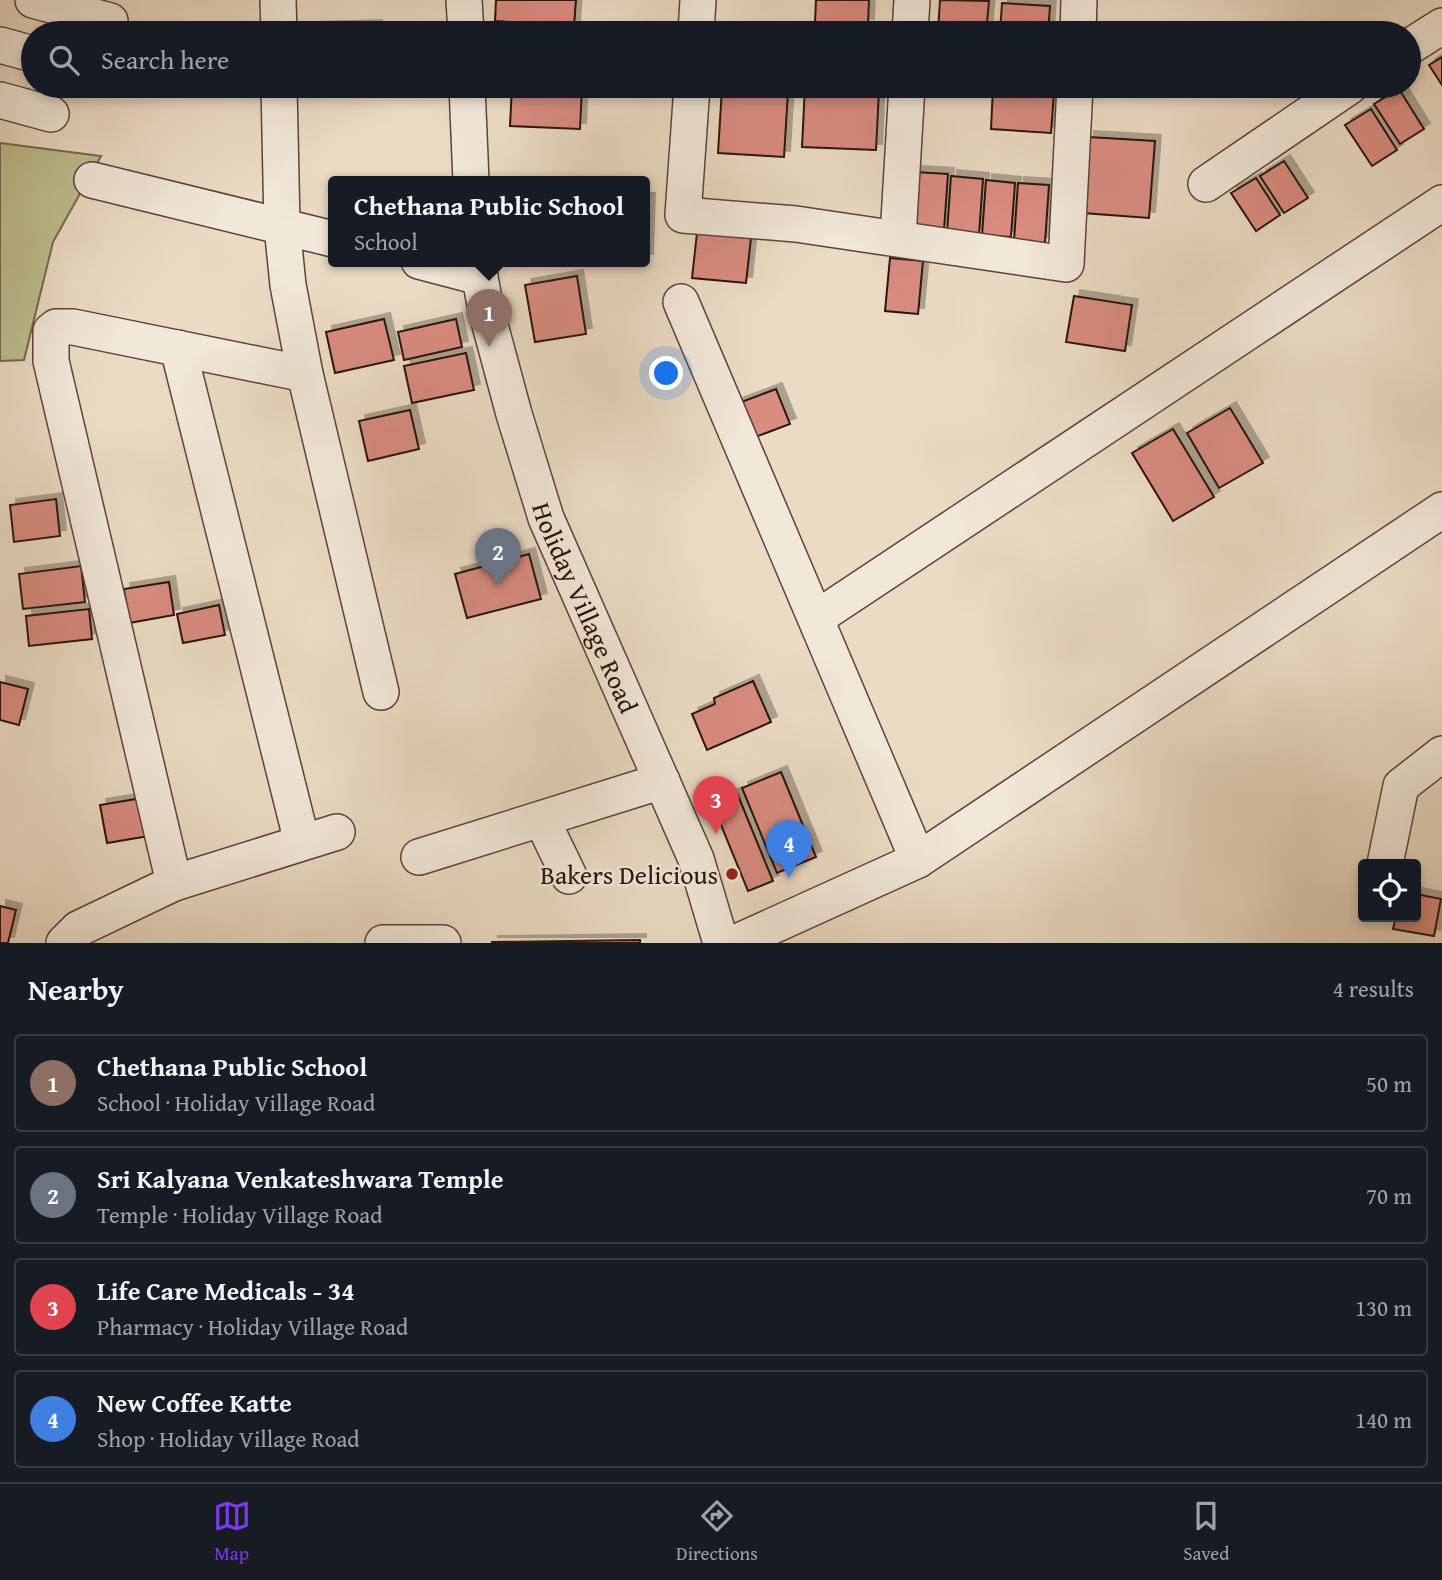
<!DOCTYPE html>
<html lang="en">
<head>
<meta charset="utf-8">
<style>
	:root { --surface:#171b24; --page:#20242c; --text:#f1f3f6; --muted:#9ea1a6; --line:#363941; --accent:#7c3aed }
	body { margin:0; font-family:"Gentium Book Plus",serif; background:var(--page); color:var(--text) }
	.controls { position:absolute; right:21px; bottom:21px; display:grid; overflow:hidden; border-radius:7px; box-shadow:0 4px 10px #0003 }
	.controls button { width:63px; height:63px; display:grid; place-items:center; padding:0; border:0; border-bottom:2px solid var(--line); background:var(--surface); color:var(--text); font:35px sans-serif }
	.you { position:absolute; left:667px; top:374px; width:24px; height:24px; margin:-18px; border:5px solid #fff; border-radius:50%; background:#1a73e8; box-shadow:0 0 0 10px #1a73e833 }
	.badge { display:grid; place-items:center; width:46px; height:46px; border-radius:50%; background:var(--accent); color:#fff; font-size:23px; font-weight:700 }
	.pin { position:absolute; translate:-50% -58px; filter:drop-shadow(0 2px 4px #0008) }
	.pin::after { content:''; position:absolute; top:37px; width:24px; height:21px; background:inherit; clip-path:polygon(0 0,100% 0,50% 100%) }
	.popup { position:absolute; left:328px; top:176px; width:322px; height:91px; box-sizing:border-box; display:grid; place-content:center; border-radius:7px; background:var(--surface); filter:drop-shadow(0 2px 5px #0005); font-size:23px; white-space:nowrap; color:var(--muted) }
	.popup b { font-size:26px; color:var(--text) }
	.popup::after { content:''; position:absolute; left:50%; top:100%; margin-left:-14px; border:14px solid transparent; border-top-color:var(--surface) }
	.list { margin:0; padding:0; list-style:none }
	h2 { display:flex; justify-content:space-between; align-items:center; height:91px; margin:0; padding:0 28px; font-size:30px }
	h2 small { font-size:23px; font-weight:400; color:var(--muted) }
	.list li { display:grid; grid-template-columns:46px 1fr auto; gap:21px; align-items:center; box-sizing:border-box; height:98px; margin:0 14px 14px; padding:0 14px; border:2px solid var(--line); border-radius:7px }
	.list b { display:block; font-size:26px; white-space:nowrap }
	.list p { margin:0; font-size:23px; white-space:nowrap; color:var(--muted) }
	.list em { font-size:23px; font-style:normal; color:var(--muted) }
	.icon { flex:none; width:38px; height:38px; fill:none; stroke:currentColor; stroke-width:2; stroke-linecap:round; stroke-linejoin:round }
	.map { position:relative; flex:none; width:1442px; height:943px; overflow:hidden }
	.search { position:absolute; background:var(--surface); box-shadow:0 4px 10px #0003; left:21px; right:21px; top:21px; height:77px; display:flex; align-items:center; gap:18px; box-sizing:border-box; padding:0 24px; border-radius:38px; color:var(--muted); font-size:26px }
	.sheet { height:539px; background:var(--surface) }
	nav { display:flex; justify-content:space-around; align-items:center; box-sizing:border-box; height:98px; border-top:2px solid var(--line); background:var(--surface); font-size:19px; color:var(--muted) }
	nav a { display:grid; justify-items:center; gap:4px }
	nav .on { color:var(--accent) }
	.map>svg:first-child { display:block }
</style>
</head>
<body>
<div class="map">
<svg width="1442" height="943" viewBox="0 0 1442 943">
	<defs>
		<filter id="shadow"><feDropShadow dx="6" dy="-6" stdDeviation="0" flood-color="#0004"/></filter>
	</defs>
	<rect width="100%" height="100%" fill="#ebdbc4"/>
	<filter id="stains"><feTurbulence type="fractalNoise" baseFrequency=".00286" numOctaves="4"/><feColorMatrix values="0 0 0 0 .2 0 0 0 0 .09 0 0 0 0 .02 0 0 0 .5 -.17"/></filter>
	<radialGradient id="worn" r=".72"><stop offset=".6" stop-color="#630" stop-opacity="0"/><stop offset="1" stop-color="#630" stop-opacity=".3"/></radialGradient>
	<path fill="#bebe8f" stroke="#74684c" stroke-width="2" d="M0 143 101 156 53 242 24 360 0 361Z"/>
	<g fill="#d98c80" stroke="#291308" stroke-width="2" filter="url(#shadow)">
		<path d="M496 0H576L574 26 495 21Z"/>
		<path d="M816 0H869L868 25 815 22Z"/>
		<path d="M940 0 989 1 986 33 938 32Z"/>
		<path d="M1002 3 1050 6 1048 33H1000Z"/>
		<path d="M376 26V33H311V28Z"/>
		<path d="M1442 57V85L1429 65Z"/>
		<path d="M512 86H582L580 129 510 126Z"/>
		<path d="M805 86 879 90 876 150 802 147Z"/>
		<path d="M931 86H984V89Z"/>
		<path d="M993 87 1054 92 1051 133 991 129Z"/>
		<path d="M722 88 788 92 784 157 718 153Z"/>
		<path d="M1399 89 1424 129 1400 144 1374 104Z"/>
		<path d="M1371 109 1397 150 1372 166 1345 125Z"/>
		<path d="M1088 137 1155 141 1149 218 1083 213Z"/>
		<path d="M1284 161 1308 198 1284 213 1260 176Z"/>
		<path d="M915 172 948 174 944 230 911 228Z"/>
		<path d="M951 176 983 179 979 235 947 232Z"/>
		<path d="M1256 178 1280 215 1256 231 1231 193Z"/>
		<path d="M986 180 1015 183 1011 237 982 235Z"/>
		<path d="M1018 183 1049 185 1045 243 1014 240Z"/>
		<path d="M645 199H649L647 260H645Z"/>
		<path d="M697 233 751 238 746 283 692 278Z"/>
		<path d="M890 258 923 261 918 314 885 311Z"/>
		<path d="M577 276 586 334 535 342 525 285Z"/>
		<path d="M1074 296 1132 305 1125 351 1066 342Z"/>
		<path d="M384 319 394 360 335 373 326 332Z"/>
		<path d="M456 319 462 347 404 360 398 332Z"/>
		<path d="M466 353 474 390 412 403 404 366Z"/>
		<path d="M776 389 790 424 750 439 736 404Z"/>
		<path d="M1230 408 1263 463 1219 488 1187 433Z"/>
		<path d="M410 410 419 449 368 461 359 421Z"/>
		<path d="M1173 429 1214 497 1173 521 1132 453Z"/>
		<path d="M56 499 60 536 14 542 10 505Z"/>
		<path d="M529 554 541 599 467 618 455 574Z"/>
		<path d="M81 566 85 602 23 609 19 574Z"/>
		<path d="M169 582 174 615 129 623 124 589Z"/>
		<path d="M219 605 225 635 183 643 177 614Z"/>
		<path d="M89 609 92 639 29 646 26 616Z"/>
		<path d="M753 681 771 722 707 750 692 714 715 704 714 698Z"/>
		<path d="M0 682 28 689 19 725 0 720Z"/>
		<path d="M781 772 816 857 777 873 742 788Z"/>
		<path d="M737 793 773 881 748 891 712 803Z"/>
		<path d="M142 798 149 836 107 843 100 805Z"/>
		<path d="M1416 894 1441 899 1434 936 1393 929 1396 917H1416Z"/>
		<path d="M0 906 16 910 8 943H0Z"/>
		<path d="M640 940V943H492V942Z"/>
	</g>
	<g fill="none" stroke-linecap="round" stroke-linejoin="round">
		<defs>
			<g id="minor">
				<path d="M33 0 110 21"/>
				<path d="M278 0 279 33"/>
				<path d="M464 0 466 33"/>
				<path d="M696 33 698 0"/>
				<path d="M910 33 912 0"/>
				<path d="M1078 33 1079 0"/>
				<path d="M0 45 33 54"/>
				<path d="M1409 47 1442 26"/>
				<path d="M279 86 282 226 288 285 305 374 381 692"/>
				<path d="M467 86 471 181"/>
				<path d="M692 86 683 215 796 224 1066 264 1075 86"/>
				<path d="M0 100 51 114"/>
				<path d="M92 180 333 239"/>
				<path d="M1206 184 1350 86"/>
				<path d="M898 237 907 86"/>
				<path d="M419 261 480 277"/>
				<path id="s1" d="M477 261 486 310 514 414 546 518 696 859 721 943"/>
				<path d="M681 302 918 860"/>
				<path d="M178 348 302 842"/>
				<path d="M818 617 1442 203"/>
				<path d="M542 820 569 876"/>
				<path d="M419 857 662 781"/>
				<path d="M1385 864 1401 786 1442 754"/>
				<path d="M174 883 51 361V331L56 327H73L305 374"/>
				<path d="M64 943 78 929 174 883 337 832"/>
				<path d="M383 943H443"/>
				<path d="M735 943 918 860 1442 510"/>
			</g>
		</defs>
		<use href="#minor" stroke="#5a4537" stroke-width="38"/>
		<use href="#minor" stroke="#f2e8d9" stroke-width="35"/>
	</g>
	<circle fill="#8f2418" stroke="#f2e8d9" stroke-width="2.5" cx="732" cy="874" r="7"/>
	<g text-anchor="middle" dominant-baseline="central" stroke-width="5" stroke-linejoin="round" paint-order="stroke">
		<g font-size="26" fill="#291308" stroke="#f2e8d9">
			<text stroke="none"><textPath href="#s1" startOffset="364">Holiday Village Road</textPath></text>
		</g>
		<g font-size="26" fill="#291308" stroke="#f2e8d9" text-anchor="end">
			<text x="718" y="874">Bakers Delicious</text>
		</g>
	</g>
	<rect width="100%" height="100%" filter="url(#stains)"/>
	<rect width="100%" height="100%" fill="url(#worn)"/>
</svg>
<div class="controls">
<button><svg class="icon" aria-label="locate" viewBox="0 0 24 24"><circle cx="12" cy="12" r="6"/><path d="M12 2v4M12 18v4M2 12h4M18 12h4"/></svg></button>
</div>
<div class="you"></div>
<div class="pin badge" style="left:489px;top:347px;background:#8d6e63">1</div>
<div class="popup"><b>Chethana Public School</b>School</div>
<div class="pin badge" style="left:498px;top:586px;background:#6b7280">2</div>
<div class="pin badge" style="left:716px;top:834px;background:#e0444e">3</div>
<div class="pin badge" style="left:789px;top:878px;background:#3f7fe0">4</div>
<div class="search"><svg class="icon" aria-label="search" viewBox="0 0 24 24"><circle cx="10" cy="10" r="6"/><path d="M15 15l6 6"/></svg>Search here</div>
</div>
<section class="sheet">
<h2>Nearby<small>4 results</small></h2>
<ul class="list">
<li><span class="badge" style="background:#8d6e63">1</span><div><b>Chethana Public School</b><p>School · Holiday Village Road</p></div><em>50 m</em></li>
<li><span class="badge" style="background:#6b7280">2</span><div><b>Sri Kalyana Venkateshwara Temple</b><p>Temple · Holiday Village Road</p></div><em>70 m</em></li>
<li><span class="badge" style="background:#e0444e">3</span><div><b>Life Care Medicals - 34</b><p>Pharmacy · Holiday Village Road</p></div><em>130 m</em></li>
<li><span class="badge" style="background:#3f7fe0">4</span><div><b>New Coffee Katte</b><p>Shop · Holiday Village Road</p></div><em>140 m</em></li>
</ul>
</section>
<nav>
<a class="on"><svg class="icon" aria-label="map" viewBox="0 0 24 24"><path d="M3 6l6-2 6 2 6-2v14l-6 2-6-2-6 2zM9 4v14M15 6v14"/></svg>Map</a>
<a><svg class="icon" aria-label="directions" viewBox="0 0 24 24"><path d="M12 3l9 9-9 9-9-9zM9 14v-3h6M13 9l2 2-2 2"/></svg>Directions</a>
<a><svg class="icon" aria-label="saved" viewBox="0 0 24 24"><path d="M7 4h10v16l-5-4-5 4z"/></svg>Saved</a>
</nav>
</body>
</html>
